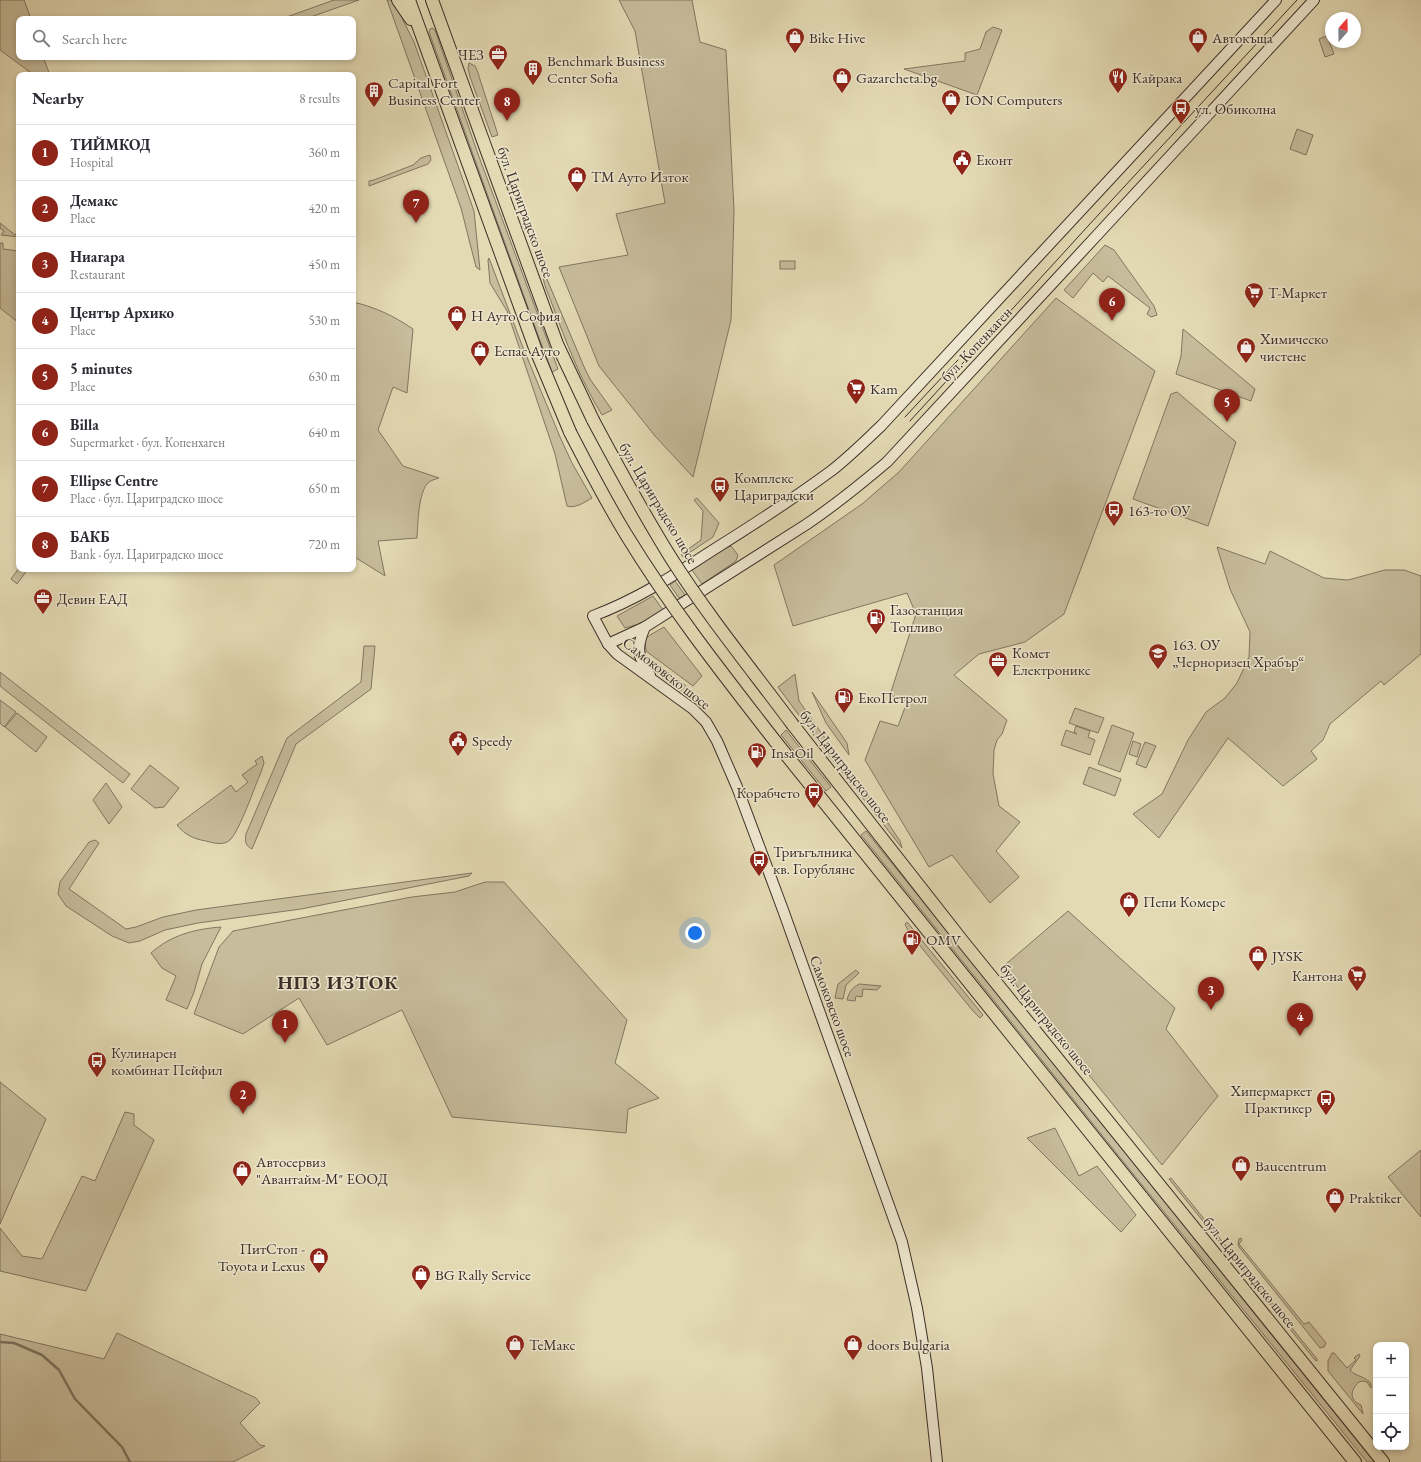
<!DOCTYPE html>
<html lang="en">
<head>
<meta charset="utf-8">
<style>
	:root { --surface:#fff; --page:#f2f2f3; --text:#2b2b33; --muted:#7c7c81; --line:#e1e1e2; --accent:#8f2418 }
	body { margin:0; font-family:"EB Garamond",serif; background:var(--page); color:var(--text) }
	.controls { position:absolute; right:12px; bottom:12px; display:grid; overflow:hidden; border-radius:8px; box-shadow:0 2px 6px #0003 }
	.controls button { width:36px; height:36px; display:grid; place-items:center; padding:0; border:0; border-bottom:1px solid var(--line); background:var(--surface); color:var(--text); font:20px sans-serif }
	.compass { position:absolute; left:1325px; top:12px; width:36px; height:36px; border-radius:50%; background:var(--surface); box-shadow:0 2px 6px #0003; rotate:20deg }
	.you { position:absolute; left:695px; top:933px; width:14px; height:14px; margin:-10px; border:3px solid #fff; border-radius:50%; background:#1a73e8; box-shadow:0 0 0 6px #1a73e833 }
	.badge { display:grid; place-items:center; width:26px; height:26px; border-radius:50%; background:var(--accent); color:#fff; font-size:13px; font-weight:700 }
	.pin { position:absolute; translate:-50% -33px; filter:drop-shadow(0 1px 2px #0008) }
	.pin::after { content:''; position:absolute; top:21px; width:14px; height:12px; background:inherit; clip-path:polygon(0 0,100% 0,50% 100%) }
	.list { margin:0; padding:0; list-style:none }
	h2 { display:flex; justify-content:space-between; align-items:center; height:52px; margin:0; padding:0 16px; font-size:17px }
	h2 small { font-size:13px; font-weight:400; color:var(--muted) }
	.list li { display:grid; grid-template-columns:26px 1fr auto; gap:12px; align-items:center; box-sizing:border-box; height:56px; padding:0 16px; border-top:1px solid var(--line) }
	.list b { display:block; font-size:15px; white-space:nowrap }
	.list p { margin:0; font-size:13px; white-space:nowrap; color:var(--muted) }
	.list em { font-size:13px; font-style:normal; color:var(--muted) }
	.icon { flex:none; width:22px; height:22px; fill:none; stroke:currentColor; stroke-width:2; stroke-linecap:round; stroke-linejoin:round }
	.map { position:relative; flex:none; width:1421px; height:1462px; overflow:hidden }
	.search { position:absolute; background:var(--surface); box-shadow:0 2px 6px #0003; left:16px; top:16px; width:340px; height:44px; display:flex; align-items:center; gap:10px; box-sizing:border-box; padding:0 14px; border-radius:8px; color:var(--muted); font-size:15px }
	.panel { position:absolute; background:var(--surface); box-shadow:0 2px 6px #0003; left:16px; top:72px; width:340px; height:500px; border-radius:8px }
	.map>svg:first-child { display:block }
</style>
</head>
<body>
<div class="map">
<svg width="1421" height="1462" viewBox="0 0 1421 1462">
	<rect width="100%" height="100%" fill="#e3d9b3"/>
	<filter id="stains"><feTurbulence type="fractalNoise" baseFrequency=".005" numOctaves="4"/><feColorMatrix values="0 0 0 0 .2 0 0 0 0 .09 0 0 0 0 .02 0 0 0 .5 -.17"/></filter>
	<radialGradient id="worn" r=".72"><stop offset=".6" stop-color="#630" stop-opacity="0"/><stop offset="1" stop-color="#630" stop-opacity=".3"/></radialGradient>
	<g fill="#c7bc9b" stroke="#827661">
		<path d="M0 0H24L31 19H19V57H43L50 75H34L0 50Z"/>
		<path d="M334 0H359L305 19H281Z"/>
		<path d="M387 0H392L395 4 414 42 474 211 480 270 476 267 461 208Z"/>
		<path d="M619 0H692L700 42 726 50 734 210 731 320 693 477 655 436 599 366 559 267 628 255 616 214 665 203 635 31Z"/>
		<path d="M993 27 1002 30 977 95 904 69 965 61V53L980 49 986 32Z"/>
		<path d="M432 28 435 30 478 154 558 369 552 372 539 338 429 32 430 29Z"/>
		<path d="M1327 36 1334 54 1325 57 1319 39Z"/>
		<path d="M469 63 475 66 477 70 498 135 492 137 470 77 468 68Z"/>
		<path d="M1297 129 1313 135 1306 155 1290 149Z"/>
		<path d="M430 155 431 160 428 164 369 186V181L374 180 413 165 421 158Z"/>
		<path d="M0 223 15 235 19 230V237L1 235 4 231 0 228Z"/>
		<path d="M0 243H3V249L19 251V323L0 308Z"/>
		<path d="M1105 245 1114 250 1154 306 1157 315 1151 317 1147 314 1150 308 1108 276 1103 282 1093 273 1073 298 1064 290Z"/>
		<path d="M489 258 522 345 560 437 572 463 592 498C585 502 575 509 567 506L555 454 507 311 490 283 488 260Z"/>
		<rect x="780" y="261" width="15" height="8"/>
		<path d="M543 275H545L549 284 585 369 590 379 612 410 602 415C581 381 566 342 552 304 549 295 543 284 543 275Z"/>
		<path d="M1056 298 1155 371 1064 614 1025 642 979 654 954 675 1007 720 1002 734 997 740 994 750 993 774 999 806 1020 822 996 851 1019 877 990 903 952 855 929 867 865 760 880 721 898 726 907 702 890 695 916 614 907 593 793 626 774 565 862 504 899 472Z"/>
		<path d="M353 302C375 307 394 316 413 329L407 393 393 387 378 430 403 466 439 478C436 479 432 480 429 482 418 491 418 524 417 538L378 541 385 576 353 556Z"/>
		<path d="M1183 329 1255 389 1251 401 1176 374 1181 356Z"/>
		<path d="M1177 392 1236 442 1208 526 1133 499 1171 394Z"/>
		<path d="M697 498 719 523 713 537 683 557 681 554 701 540 703 511 694 500Z"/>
		<path d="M731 546 738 555 736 561 702 584 692 570 725 548Z"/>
		<path d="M1217 547 1265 564 1270 551 1324 578 1348 580 1385 570H1404L1421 576V654L1384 685 1381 681 1330 724 1323 740 1311 751 1317 759 1283 786 1228 738 1159 838 1133 814 1162 794 1188 740 1206 712 1225 698 1237 683 1249 657 1250 632 1230 589Z"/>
		<path d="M19 568 28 569 17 584 11 579Z"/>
		<path d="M675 581 685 595 679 598 670 585Z"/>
		<path d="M653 596 663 610 639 624 625 628 617 616Z"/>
		<path d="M664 627 702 676 693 686 646 651 645 640 650 635Z"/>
		<path d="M364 646H375L371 689 296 744 252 849C245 845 245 842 246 834L287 738 361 682Z"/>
		<path d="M649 658 690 689 686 694C676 686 652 669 649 658Z"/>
		<path d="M0 672 130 774 123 783 0 686Z"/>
		<path d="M795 674 799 701 834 751 878 808 900 841 902 848 821 745 778 687Z"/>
		<path d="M812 692 847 743 849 755 826 723Z"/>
		<path d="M0 700 16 712 4 727 0 723Z"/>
		<path d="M1075 708 1104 718 1098 733 1069 723Z"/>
		<path d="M17 713 47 737 36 752 5 727Z"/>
		<path d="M1112 725 1134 733 1120 772 1098 764Z"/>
		<path d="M1076 726 1090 731 1088 737 1095 740 1090 755 1061 745 1066 730 1077 734 1074 732Z"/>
		<path d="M786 730 831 787 826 791 781 735Z"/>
		<path d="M1133 741 1141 744 1137 757 1129 754Z"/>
		<path d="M1145 742 1156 746 1146 768 1136 764Z"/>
		<path d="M262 756 264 763 261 772C255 786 239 832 230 840 223 846 214 843 206 841 194 839 185 835 177 825L231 785 236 792 248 782 242 775 257 764 255 761Z"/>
		<path d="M150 765 179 788 164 807 155 808 131 789Z"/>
		<path d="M1089 767 1121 779 1115 796 1083 784Z"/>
		<path d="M106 783 122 807 109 824 93 800Z"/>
		<path d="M866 831 1374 1462H1367L1130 1170 861 835Z"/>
		<path d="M95 840 99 843 69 889 126 929 136 927 163 917 196 910 472 873 469 876 301 909 198 923 165 930 140 941 129 943 112 936 66 906 58 894 60 882 89 842Z"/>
		<path d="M485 882H504L627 1020 615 1063 659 1098 628 1109 626 1133 452 1117 402 1010 327 1045 299 998 243 1034 194 1014 219 947 233 931 412 897 455 892Z"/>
		<path d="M1068 911 1175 1008 1166 1029 1218 1096 1162 1165 1012 980 1006 964Z"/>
		<path d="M907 922 983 1015 980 1018 973 1011 908 931 905 924Z"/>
		<path d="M221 927 202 964 194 992 187 1009 166 1000 176 976 162 968 151 953C171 935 195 929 221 927Z"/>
		<path d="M856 970 859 973 846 985 843 999 835 998 838 984Z"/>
		<path d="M859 984 881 986 877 990 863 989 862 997 856 996 855 1001 847 1000C849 992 852 988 859 984Z"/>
		<path d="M0 1082 46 1119 0 1224Z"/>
		<path d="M125 1112 134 1114V1125L154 1140 86 1291 0 1271V1228L22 1256 42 1259 82 1176 95 1181Z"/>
		<path d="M1055 1128 1079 1176 1097 1166 1136 1215 1121 1232 1027 1138Z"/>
		<path d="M1421 1150V1217L1388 1177Z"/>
		<path d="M1171 1178 1317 1359V1361L1315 1360 1169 1179Z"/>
		<path d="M1241 1238 1242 1240 1239 1244 1304 1324 1309 1322 1326 1343 1324 1347 1320 1348 1239 1247 1238 1244 1239 1239Z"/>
		<path d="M117 1333 256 1398 260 1403 240 1423 260 1445 265 1446 233 1462H0V1334L104 1359Z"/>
		<path d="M1332 1353H1334L1347 1368 1356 1360 1354 1358 1359 1354 1360 1356 1350 1370C1356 1377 1366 1376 1371 1384V1388L1367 1382 1362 1381 1359 1382C1350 1390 1349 1400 1361 1405L1363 1414 1328 1371V1361Z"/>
	</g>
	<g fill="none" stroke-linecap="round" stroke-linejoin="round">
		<path stroke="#7e725e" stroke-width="2.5" d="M0 1342 14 1343 42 1355 59 1370 75 1399 122 1447 130 1462"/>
		<defs>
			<g id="secondary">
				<path d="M645 627C636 648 637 656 650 675"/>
				<path d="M608 644 645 627 807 524C835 505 861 484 887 462L1099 233 1314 0"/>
				<path d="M937 1462 927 1368 917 1308 902 1242 783 910 737 787 717 741 706 722 693 709 617 654 608 644 593 616C638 599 673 576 713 550 753 525 793 499 831 471 849 457 865 441 881 426L1276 0"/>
			</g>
			<g id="trunk">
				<path d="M398 0 411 19"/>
				<path d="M409 0 535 348 570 432"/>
				<path d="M432 0 557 344 593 420"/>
				<path d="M793 725 964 943 1383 1462"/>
				<path d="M775 741 1355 1462"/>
			</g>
		</defs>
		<use href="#secondary" stroke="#3c2f27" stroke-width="12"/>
		<use href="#trunk" stroke="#3c2f27" stroke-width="14"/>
		<use href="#secondary" stroke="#ede6ce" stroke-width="10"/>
		<use href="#trunk" stroke="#e3d9b3" stroke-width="12"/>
		<g stroke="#3c2f27" stroke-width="1">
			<path d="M905 417 958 360"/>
			<path d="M910 421 1099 214 1297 0"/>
		</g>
		<defs>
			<g id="trunk-bridge">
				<path d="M593 420C618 467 643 513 671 558 708 616 752 670 793 725"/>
				<path d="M570 432C588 467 606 502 627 536 671 608 723 674 775 741"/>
			</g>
		</defs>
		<use href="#trunk-bridge" stroke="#3c2f27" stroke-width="14" stroke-linecap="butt"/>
		<use href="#trunk-bridge" stroke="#e3d9b3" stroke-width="12"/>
	</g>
	<defs>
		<symbol id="shop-pin" viewBox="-11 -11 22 30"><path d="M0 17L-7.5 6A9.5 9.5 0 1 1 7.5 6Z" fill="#8f2418" stroke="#ede6ce"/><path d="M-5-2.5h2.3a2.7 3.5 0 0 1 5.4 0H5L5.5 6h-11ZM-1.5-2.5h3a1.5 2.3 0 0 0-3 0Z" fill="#fff"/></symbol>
		<symbol id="office-pin" viewBox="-11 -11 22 30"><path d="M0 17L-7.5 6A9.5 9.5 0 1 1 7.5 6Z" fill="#8f2418" stroke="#ede6ce"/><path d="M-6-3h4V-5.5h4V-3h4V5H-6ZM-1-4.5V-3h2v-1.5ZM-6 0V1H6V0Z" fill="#fff"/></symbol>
		<symbol id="building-pin" viewBox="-11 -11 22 30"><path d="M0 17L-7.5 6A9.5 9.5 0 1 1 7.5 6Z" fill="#8f2418" stroke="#ede6ce"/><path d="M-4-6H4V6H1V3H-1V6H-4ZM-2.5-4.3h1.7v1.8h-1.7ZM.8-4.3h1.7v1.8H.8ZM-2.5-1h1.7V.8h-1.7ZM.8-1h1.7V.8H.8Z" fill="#fff"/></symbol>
		<symbol id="restaurant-pin" viewBox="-11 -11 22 30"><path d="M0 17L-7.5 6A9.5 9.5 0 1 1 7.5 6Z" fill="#8f2418" stroke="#ede6ce"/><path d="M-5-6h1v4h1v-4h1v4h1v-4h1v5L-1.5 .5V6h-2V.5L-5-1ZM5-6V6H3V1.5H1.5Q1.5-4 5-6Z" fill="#fff"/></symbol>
		<symbol id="bus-pin" viewBox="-11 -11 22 30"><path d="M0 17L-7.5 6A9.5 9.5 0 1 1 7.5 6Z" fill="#8f2418" stroke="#ede6ce"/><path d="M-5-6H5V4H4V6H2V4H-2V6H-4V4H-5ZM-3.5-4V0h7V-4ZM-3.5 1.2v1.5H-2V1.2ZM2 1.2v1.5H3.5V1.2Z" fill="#fff"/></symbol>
		<symbol id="civic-pin" viewBox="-11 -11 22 30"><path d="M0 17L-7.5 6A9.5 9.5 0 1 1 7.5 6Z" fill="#8f2418" stroke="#ede6ce"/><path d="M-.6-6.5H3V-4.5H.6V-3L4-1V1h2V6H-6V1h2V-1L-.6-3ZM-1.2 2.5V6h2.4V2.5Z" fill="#fff"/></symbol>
		<symbol id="supermarket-pin" viewBox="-11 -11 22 30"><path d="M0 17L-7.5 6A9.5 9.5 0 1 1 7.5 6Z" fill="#8f2418" stroke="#ede6ce"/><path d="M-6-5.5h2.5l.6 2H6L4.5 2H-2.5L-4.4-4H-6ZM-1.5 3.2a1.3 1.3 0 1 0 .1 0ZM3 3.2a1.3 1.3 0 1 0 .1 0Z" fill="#fff"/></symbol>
		<symbol id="fuel-pin" viewBox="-11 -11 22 30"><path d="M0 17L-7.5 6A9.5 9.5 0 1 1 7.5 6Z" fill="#8f2418" stroke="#ede6ce"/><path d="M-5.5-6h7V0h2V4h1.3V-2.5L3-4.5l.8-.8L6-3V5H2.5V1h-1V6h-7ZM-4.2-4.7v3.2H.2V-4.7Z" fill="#fff"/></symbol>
		<symbol id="school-pin" viewBox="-11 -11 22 30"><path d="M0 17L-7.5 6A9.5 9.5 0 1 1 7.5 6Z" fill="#8f2418" stroke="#ede6ce"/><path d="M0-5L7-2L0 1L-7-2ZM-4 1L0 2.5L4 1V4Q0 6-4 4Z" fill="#fff"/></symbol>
	</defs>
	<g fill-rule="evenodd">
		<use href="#shop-pin" x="784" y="26" width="22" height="30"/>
		<use href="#shop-pin" x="1187" y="26" width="22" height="30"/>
		<use href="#office-pin" x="487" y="43" width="22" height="30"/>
		<use href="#building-pin" x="522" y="58" width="22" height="30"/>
		<use href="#shop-pin" x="831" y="66" width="22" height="30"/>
		<use href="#restaurant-pin" x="1107" y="66" width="22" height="30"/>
		<use href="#building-pin" x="363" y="80" width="22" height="30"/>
		<use href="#shop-pin" x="940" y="88" width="22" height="30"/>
		<use href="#bus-pin" x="1170" y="97" width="22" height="30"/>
		<use href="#civic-pin" x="951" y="148" width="22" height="30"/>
		<use href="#shop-pin" x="566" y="165" width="22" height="30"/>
		<use href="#supermarket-pin" x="1243" y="281" width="22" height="30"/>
		<use href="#shop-pin" x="446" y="304" width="22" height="30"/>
		<use href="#shop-pin" x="1235" y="336" width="22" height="30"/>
		<use href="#shop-pin" x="469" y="339" width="22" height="30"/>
		<use href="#supermarket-pin" x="845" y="377" width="22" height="30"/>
		<use href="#bus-pin" x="709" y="475" width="22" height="30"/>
		<use href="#bus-pin" x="1103" y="499" width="22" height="30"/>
		<use href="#office-pin" x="32" y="587" width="22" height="30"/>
		<use href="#fuel-pin" x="865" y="607" width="22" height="30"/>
		<use href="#school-pin" x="1147" y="642" width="22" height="30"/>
		<use href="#office-pin" x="987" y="650" width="22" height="30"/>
		<use href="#fuel-pin" x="833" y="686" width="22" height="30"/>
		<use href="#civic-pin" x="447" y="729" width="22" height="30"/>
		<use href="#fuel-pin" x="746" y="741" width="22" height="30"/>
		<use href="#bus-pin" x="803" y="781" width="22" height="30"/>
		<use href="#bus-pin" x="748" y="849" width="22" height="30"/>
		<use href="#shop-pin" x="1118" y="890" width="22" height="30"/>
		<use href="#fuel-pin" x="901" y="928" width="22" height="30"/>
		<use href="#shop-pin" x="1247" y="944" width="22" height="30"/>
		<use href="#supermarket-pin" x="1346" y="964" width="22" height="30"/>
		<use href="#bus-pin" x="86" y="1050" width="22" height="30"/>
		<use href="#bus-pin" x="1315" y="1088" width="22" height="30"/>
		<use href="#shop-pin" x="1230" y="1154" width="22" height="30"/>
		<use href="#shop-pin" x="231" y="1159" width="22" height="30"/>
		<use href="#shop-pin" x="1324" y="1186" width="22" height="30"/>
		<use href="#shop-pin" x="308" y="1246" width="22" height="30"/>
		<use href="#shop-pin" x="410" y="1263" width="22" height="30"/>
		<use href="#shop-pin" x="504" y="1333" width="22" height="30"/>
		<use href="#shop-pin" x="842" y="1333" width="22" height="30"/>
	</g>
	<g text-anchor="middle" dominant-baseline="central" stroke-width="3" stroke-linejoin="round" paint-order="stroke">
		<g font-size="15" fill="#3c2f27" stroke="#ede6ce" text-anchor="start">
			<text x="809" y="37">Bike Hive</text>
			<text x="1212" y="37">Автокъща</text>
			<text x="484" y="54" text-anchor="end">ЧЕЗ</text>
			<text x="547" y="60">Benchmark Business<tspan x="547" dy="17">Center Sofia</tspan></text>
			<text x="856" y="77">Gazarcheta.bg</text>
			<text x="1132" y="77">Кайрака</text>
			<text x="388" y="82">Capital Fort<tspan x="388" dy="17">Business Center</tspan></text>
			<text x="965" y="99">ION Computers</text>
			<text x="1195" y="108">ул. Обиколна</text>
			<text x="976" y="159">Еконт</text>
			<text x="591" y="176">ТМ Ауто Изток</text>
			<text x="1268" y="292">Т-Маркет</text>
			<text x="471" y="315">Н Ауто София</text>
			<text x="1260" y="338">Химическо<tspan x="1260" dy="17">чистене</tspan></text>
			<text x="494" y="350">Еспас Ауто</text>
			<text x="870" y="388">Kam</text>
			<text x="734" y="477">Комплекс<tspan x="734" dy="17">Цариградски</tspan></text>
			<text x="1128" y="510">163-то ОУ</text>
			<text x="57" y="598">Девин ЕАД</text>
			<text x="890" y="609">Газостанция<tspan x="890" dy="17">Топливо</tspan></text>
			<text x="1172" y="644">163. ОУ<tspan x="1172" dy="17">„Черноризец Храбър“</tspan></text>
			<text x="1012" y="652">Комет<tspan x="1012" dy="17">Електроникс</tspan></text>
			<text x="858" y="697">ЕкоПетрол</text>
			<text x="472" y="740">Speedy</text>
			<text x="771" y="752">InsaOil</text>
			<text x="800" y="792" text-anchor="end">Корабчето</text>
			<text x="773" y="851">Триъгълника<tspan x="773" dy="17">кв. Горубляне</tspan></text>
			<text x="1143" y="901">Пепи Комерс</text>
			<text x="926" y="939">OMV</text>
			<text x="1272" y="955">JYSK</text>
			<text x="1343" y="975" text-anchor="end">Кантона</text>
			<text x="111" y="1052">Кулинарен<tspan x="111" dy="17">комбинат Пейфил</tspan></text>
			<text x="1312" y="1090" text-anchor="end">Хипермаркет<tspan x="1312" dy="17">Практикер</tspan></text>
			<text x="256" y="1161">Автосервиз<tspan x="256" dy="17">"Авантайм-М" ЕООД</tspan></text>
			<text x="1255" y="1165">Baucentrum</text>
			<text x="1349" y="1197">Praktiker</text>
			<text x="305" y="1248" text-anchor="end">ПитСтоп -<tspan x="305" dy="17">Toyota и Lexus</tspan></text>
			<text x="435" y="1274">BG Rally Service</text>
			<text x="529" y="1344">ТеМакс</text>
			<text x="867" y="1344">doors Bulgaria</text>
		</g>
		<g font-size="15" fill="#3c2f27" stroke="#ede6ce">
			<text transform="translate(526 212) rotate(70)">бул. Цариградско шосе</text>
			<text transform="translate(976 344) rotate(-47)">бул. Копенхаген</text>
			<text transform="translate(659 503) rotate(59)">бул. Цариградско шосе</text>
			<text transform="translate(667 673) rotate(38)">Самоковско шосе</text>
			<text transform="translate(846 766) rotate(52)">бул. Цариградско шосе</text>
			<text transform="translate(833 1006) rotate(70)">Самоковско шосе</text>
			<text transform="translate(1047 1019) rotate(51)">бул. Цариградско шосе</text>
			<text transform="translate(1250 1272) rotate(51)">бул. Цариградско шосе</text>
		</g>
		<g font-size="19" font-weight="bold" letter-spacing="1" fill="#3c2f27" stroke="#ede6ce">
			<text x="338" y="982">НПЗ ИЗТОК</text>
		</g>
	</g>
	<rect width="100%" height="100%" filter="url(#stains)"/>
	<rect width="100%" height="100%" fill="url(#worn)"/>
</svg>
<div class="controls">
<button>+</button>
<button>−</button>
<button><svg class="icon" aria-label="locate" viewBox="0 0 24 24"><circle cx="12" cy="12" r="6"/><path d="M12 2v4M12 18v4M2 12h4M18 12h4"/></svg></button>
</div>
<svg class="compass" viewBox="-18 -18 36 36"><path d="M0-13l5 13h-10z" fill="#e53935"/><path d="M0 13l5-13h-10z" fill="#7c7c81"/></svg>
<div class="you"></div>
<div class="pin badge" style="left:285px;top:1043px">1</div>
<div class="pin badge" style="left:243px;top:1114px">2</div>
<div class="pin badge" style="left:1211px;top:1010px">3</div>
<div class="pin badge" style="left:1300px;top:1036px">4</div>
<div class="pin badge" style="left:1227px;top:422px">5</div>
<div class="pin badge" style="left:1112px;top:321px">6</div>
<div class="pin badge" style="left:416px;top:223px">7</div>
<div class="pin badge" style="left:507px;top:121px">8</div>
<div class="search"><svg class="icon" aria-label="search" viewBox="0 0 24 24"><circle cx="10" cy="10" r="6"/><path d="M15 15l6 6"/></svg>Search here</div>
<section class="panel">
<h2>Nearby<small>8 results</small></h2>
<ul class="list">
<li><span class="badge">1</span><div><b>ТИЙМКОД</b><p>Hospital</p></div><em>360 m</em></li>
<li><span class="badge">2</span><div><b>Демакс</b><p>Place</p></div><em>420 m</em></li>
<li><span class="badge">3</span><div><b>Ниагара</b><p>Restaurant</p></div><em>450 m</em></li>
<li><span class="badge">4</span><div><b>Център Архико</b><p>Place</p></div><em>530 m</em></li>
<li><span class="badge">5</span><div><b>5 minutes</b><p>Place</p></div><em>630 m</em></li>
<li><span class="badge">6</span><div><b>Billa</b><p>Supermarket · бул. Копенхаген</p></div><em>640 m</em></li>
<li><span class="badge">7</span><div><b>Ellipse Centre</b><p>Place · бул. Цариградско шосе</p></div><em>650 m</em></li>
<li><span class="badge">8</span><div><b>БАКБ</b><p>Bank · бул. Цариградско шосе</p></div><em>720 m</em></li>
</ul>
</section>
</div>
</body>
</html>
